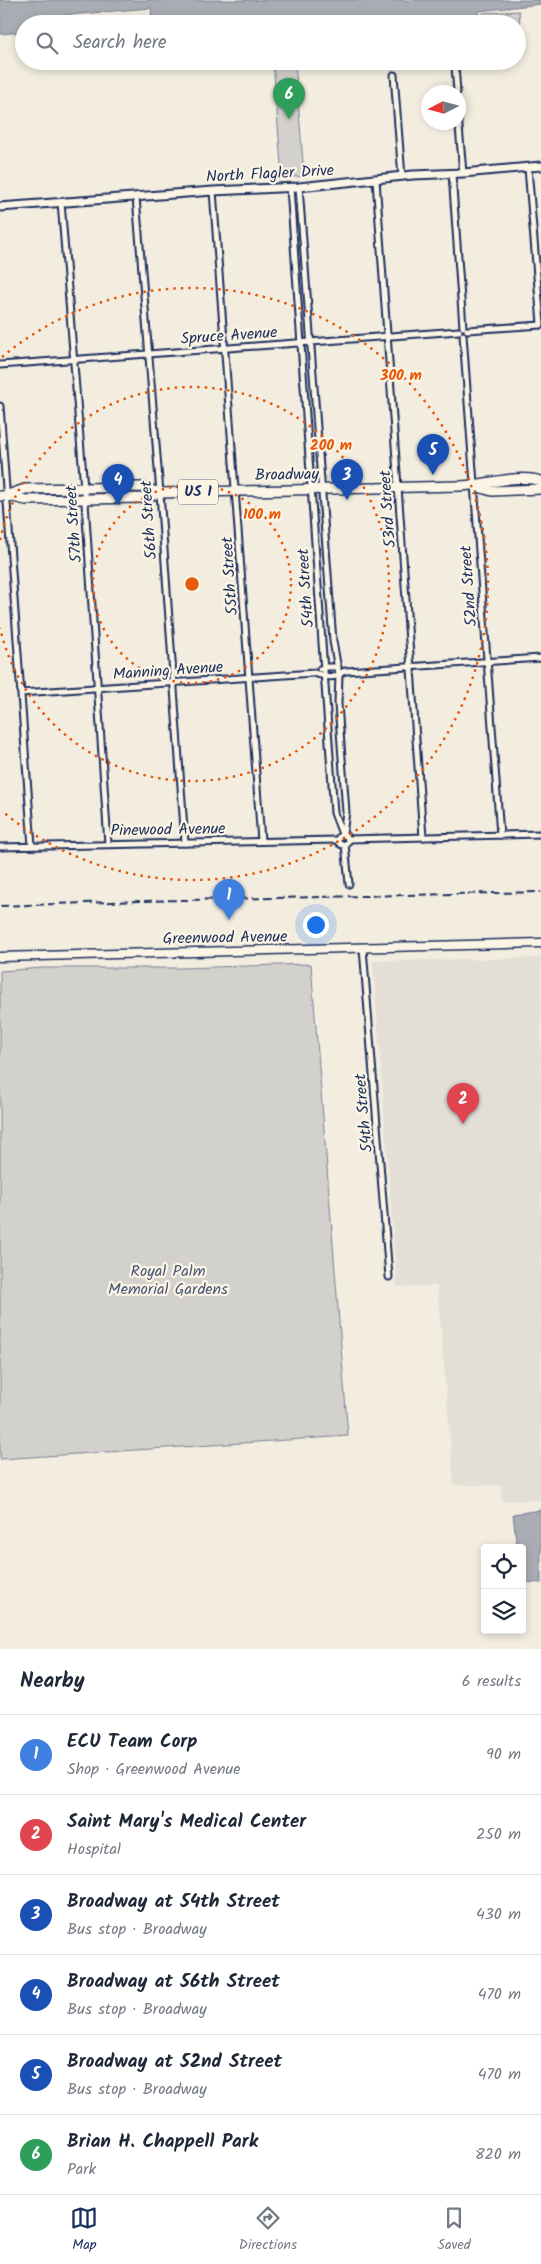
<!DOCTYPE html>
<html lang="en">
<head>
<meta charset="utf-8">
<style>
	:root { --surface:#fff; --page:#f6f6f7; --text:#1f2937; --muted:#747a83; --line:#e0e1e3; --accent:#1b2f5e }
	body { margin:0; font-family:Kalam,sans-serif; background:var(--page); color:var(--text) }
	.controls { position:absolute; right:15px; bottom:15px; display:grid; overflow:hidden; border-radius:5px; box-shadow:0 2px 8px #0003 }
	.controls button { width:45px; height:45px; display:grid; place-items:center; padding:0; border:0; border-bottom:1px solid var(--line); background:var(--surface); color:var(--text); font:25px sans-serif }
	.compass { position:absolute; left:421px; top:85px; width:45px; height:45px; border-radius:50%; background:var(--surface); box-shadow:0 2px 8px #0003; rotate:264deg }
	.you { position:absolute; left:315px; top:924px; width:18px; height:18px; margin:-12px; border:4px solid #fff; border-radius:50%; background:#1a73e8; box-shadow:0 0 0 8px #1a73e833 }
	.badge { display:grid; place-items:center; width:32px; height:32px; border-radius:50%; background:var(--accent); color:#fff; font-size:16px; font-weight:700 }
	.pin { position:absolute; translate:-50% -41px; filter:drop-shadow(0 1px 2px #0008) }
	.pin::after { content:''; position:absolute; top:26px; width:18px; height:15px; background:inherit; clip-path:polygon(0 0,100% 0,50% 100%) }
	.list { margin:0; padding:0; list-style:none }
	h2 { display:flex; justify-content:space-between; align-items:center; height:65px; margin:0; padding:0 20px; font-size:21px }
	h2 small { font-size:16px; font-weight:400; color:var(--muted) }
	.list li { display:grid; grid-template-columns:32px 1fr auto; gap:15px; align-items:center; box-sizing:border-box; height:80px; padding:0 20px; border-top:1px solid var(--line) }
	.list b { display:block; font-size:19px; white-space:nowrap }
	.list p { margin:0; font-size:16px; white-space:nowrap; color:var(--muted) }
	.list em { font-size:16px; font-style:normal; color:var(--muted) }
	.icon { flex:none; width:28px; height:28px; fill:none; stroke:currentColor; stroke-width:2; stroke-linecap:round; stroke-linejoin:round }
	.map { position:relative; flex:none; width:541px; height:1649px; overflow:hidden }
	.search { position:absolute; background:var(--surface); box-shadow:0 2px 8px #0003; left:15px; right:15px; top:15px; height:55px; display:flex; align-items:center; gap:12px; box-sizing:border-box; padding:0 18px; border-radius:28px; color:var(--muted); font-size:19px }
	.sheet { height:545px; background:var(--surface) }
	nav { display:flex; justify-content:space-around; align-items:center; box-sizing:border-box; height:70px; border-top:1px solid var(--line); background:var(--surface); font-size:14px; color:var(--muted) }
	nav a { display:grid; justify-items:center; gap:2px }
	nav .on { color:var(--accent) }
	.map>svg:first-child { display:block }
</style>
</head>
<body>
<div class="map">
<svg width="541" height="1649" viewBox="0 0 541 1649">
	<rect width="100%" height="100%" fill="#f3ede0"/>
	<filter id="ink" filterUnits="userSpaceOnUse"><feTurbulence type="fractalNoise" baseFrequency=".02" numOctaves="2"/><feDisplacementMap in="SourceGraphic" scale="10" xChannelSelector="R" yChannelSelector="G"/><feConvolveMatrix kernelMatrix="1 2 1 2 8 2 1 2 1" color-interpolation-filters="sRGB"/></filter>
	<g filter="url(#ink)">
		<path fill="#e3dfd6" d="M541 958V1500L503 1501 500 1485H454L437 1286 397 1287 373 961Z"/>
		<g fill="#d3d1cc" stroke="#778095">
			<path d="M519 11 520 27H517V24H484L483 13Z"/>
			<path d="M273 61H295L304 176 282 178Z"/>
			<path d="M311 964 348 1436 0 1459V971L42 968H181Z"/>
		</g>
		<g fill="#a9acb3" stroke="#707a91">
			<path d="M0 0H541V4L479 11 478 18 422 23 421 17 340 24H152L151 8 55 16V24H24V32L0 34Z"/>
			<path d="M541 1510V1583L525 1582 522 1578V1548H517L513 1514Z"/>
		</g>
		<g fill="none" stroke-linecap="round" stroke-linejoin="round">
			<defs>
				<g id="minor">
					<path d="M455 66 457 92"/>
					<path d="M394 75 402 177"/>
					<path d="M458 115 463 173"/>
					<path d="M528 168 541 324"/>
					<path d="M452 174 463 327"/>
					<path d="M376 180 423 837"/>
					<path d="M299 187 333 641 339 675 338 704 346 812 343 834"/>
					<path d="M290 188 334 813 342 834"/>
					<path d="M213 191 261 841"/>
					<path d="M136 197 160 493 185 843"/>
					<path d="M61 202 84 488 108 844"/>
					<path d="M467 330 541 325"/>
					<path d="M463 335 500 835"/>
					<path d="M0 365 459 331"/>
					<path d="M0 406 32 846"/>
					<path d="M320 669 327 667H338"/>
					<path d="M21 693 314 673C321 675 331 679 339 675 341 673 343 671 346 671L541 658"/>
					<circle cx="343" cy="840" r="5"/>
					<path d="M348 839 541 834"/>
					<path d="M345 844 349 884"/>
					<path d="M0 847 337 840"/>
					<path d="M363 948 389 1277"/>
				</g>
				<path id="tertiary" d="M0 207 213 191 299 187 413 175 463 173 541 166"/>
				<path id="secondary" d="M0 957 541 943"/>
				<g id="primary">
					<path d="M475 486 492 491 541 489"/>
					<path d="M8 495 25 489 142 487 160 493"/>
					<path d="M0 496H8L26 500 143 498 160 493 459 486C483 486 518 473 541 481"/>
				</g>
			</defs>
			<use href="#minor" stroke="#1b2f5e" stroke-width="9"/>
			<use href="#tertiary" stroke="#1b2f5e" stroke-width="11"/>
			<use href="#secondary" stroke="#1b2f5e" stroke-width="11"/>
			<use href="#primary" stroke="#1b2f5e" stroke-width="12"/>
			<use href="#minor" stroke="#fcf5e5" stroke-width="5"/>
			<use href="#tertiary" stroke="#fcf5e5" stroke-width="7"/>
			<use href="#secondary" stroke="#fcf5e5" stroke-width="8"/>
			<use href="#primary" stroke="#fcf5e5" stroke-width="9"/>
			<path stroke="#1b2f5e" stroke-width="2" stroke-dasharray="8 4" stroke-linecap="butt" d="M0 906 140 901 541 892"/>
		</g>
	</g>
	<g fill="none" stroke="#e8590c" stroke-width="2.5" stroke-dasharray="2.5 5">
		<circle cx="192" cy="584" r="99"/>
		<path d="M0 540A197 197 0 1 1 0 628"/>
		<path d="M2 357A296 296 0 1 1 2 811"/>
	</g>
	<g text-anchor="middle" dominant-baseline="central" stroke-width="4.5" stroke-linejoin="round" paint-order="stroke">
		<rect fill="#fcf5e5" stroke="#5e6a86" stroke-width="1" x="178" y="479.5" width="40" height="25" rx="4"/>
		<g font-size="15" font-weight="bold" fill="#1b2f5e">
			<text x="198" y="492">US 1</text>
		</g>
		<g font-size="16" fill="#1b2f5e" stroke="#fcf5e5">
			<text transform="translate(270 174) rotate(-3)">North Flagler Drive</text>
			<text transform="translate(229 336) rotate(-4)">Spruce Avenue</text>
			<text transform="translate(287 475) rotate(-1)">Broadway</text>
			<text transform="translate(388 509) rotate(-94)">53rd Street</text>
			<text transform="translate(149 520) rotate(-94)">56th Street</text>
			<text transform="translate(74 524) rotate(-94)">57th Street</text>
			<text transform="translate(230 576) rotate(-94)">55th Street</text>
			<text transform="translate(469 586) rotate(-94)">52nd Street</text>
			<text transform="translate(306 588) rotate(-94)">54th Street</text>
			<text transform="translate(168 671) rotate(-4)">Manning Avenue</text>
			<text transform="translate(168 830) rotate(-1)">Pinewood Avenue</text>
			<text transform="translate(225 938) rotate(-1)">Greenwood Avenue</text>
			<text transform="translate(364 1113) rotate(-95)">54th Street</text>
		</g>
		<g font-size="16" fill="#49587a" stroke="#fcf5e5">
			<text x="168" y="1271">Royal Palm<tspan x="168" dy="18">Memorial Gardens</tspan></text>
		</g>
	</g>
	<circle cx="192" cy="584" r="8" fill="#e8590c" stroke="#fcf5e5" stroke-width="2.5"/>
	<g font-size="15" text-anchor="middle" font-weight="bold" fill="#e8590c" stroke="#fcf5e5" stroke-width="4.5" stroke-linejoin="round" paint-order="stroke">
		<text x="401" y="380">300 m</text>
		<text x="331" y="450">200 m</text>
		<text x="262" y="519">100 m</text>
	</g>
</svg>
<div class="controls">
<button><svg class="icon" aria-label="locate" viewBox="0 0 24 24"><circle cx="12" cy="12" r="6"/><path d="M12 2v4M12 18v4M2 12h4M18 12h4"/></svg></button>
<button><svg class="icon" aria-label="layers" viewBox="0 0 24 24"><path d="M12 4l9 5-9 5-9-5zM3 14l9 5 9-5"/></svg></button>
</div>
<svg class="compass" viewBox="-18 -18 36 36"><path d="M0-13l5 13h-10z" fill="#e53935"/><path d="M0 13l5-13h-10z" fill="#747a83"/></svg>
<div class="you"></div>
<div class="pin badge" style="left:229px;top:920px;background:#3f7fe0">1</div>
<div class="pin badge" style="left:463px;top:1124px;background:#e0444e">2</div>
<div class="pin badge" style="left:347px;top:500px;background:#1a4fb4">3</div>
<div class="pin badge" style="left:118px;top:505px;background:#1a4fb4">4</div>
<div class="pin badge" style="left:433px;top:475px;background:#1a4fb4">5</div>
<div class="pin badge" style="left:289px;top:119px;background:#2e9e5b">6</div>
<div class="search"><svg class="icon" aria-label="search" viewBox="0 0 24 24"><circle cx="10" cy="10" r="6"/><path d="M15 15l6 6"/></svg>Search here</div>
</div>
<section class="sheet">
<h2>Nearby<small>6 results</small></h2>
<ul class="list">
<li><span class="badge" style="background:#3f7fe0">1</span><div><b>ECU Team Corp</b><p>Shop · Greenwood Avenue</p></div><em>90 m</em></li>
<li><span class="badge" style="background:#e0444e">2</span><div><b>Saint Mary's Medical Center</b><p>Hospital</p></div><em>250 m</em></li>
<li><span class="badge" style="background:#1a4fb4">3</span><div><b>Broadway at 54th Street</b><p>Bus stop · Broadway</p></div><em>430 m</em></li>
<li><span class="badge" style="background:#1a4fb4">4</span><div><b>Broadway at 56th Street</b><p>Bus stop · Broadway</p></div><em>470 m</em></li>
<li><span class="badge" style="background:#1a4fb4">5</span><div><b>Broadway at 52nd Street</b><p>Bus stop · Broadway</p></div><em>470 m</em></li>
<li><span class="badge" style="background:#2e9e5b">6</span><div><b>Brian H. Chappell Park</b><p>Park</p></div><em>820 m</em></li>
</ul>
</section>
<nav>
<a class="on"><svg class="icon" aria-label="map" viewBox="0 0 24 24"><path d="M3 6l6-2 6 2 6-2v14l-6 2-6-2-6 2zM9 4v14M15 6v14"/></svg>Map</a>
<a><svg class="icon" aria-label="directions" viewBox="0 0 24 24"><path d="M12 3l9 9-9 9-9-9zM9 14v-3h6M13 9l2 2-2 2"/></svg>Directions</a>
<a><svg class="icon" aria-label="saved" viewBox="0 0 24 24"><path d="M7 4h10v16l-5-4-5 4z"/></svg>Saved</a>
</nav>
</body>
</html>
